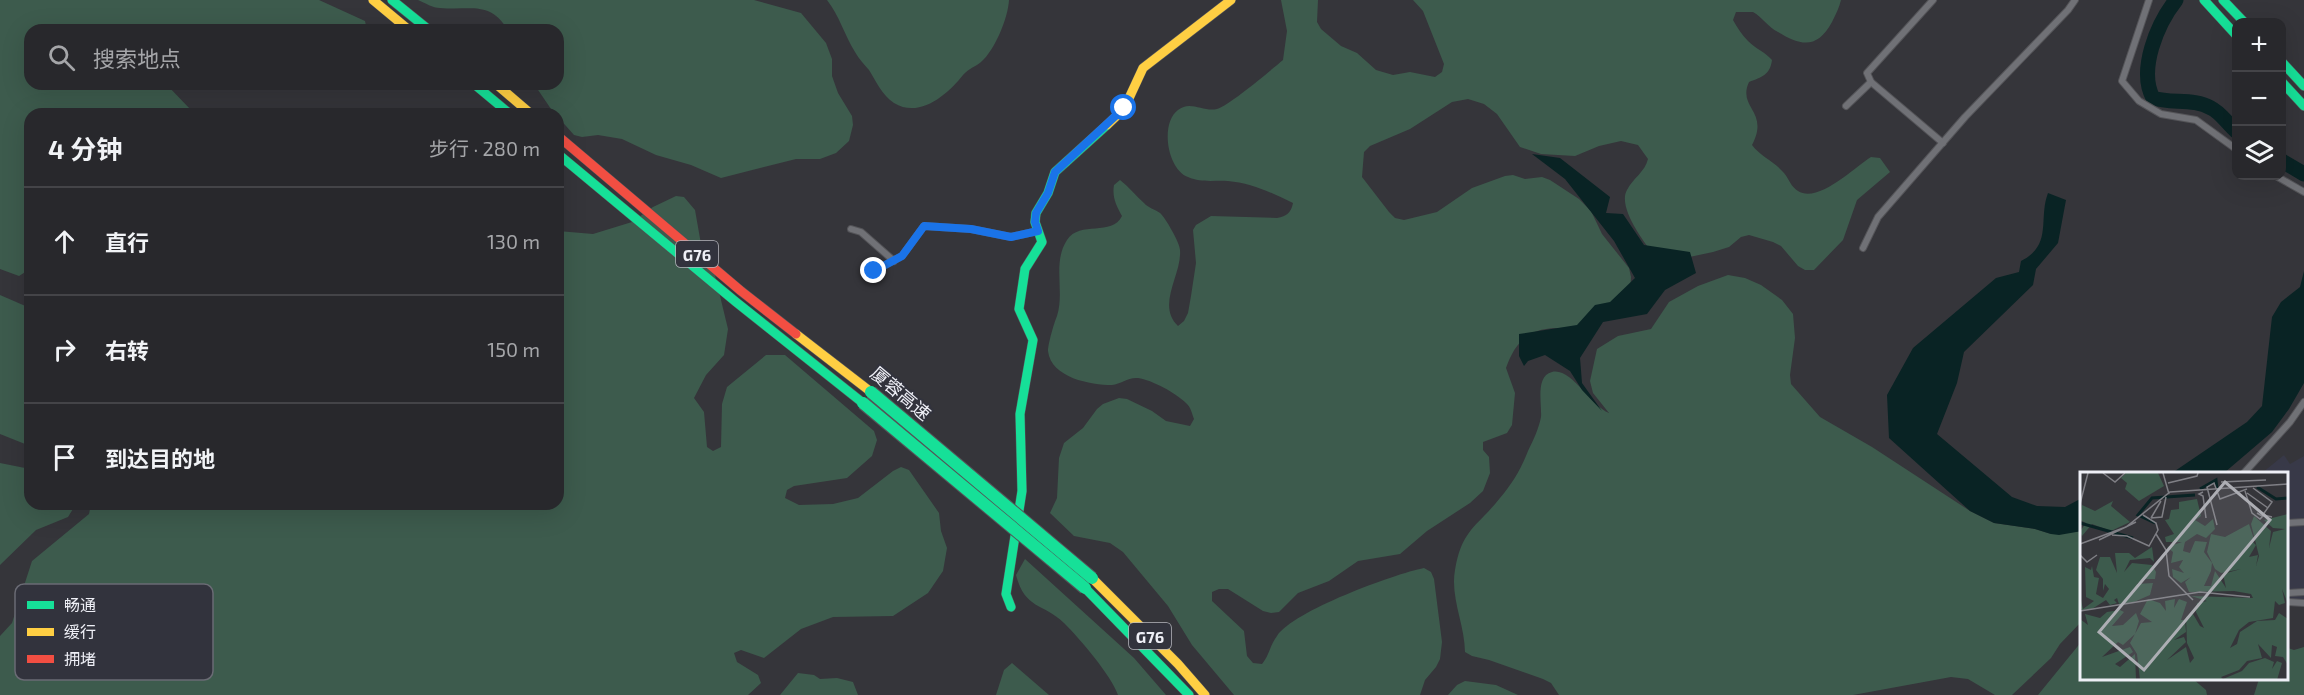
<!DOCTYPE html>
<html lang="zh">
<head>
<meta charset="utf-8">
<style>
	:root { --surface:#28282c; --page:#303034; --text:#f1f3f6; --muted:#a5a6a9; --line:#444448 }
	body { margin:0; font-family:"Exo 2","Noto Sans SC",sans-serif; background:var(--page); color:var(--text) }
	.controls { position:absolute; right:18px; top:18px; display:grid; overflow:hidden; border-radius:12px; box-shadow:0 6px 24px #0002 }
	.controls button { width:54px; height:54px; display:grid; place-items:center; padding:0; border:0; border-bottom:2px solid var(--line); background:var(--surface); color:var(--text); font:30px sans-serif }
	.stop { position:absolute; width:18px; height:18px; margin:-14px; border:4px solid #1a73e8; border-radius:50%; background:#fff }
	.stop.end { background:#1a73e8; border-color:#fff; box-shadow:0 2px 6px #0008 }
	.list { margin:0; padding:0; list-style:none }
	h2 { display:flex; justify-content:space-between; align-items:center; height:78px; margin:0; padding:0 24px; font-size:26px }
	h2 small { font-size:20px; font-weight:400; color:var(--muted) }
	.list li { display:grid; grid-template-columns:39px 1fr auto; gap:18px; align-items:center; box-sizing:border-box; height:108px; padding:0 24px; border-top:2px solid var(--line) }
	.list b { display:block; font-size:22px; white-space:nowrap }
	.list em { font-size:20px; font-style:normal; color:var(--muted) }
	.icon { flex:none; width:33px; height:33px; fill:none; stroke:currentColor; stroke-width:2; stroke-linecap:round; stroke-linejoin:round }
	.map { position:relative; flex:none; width:2304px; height:695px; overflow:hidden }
	.search { position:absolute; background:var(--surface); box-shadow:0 6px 24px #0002; left:24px; top:24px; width:540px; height:66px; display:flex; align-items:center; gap:15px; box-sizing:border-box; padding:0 21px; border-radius:18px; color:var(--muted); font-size:22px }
	.panel { position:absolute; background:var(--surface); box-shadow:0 6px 24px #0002; left:24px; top:108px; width:540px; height:402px; border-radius:18px }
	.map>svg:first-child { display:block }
</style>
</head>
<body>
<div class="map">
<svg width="2304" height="695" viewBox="0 0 2304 695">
	<rect width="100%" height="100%" fill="#35353a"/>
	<path fill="#383948" d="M2284 455 2290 464 2304 456V602L2288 600V473H2262Z"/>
	<g fill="#3d5b4d">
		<path d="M0 0H319L365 21 367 30H30V84H166L191 110 198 114H30V269L19 276 0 269Z"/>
		<path d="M418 0H754L801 13 826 43 832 59V76L838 93 852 116 853 125 849 141 836 153 820 159H796L721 178 691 165 656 155 622 139 598 135 582 137 574 135 558 117V114L551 109 534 84H558V30H508C489 0 471 11 440 8 433 8 425 3 418 0Z"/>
		<path d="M827 0H1009C1008 18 995 50 981 62 975 67 969 68 963 75 948 94 920 119 894 103 882 95 876 81 869 70 864 64 859 59 855 52 845 36 839 15 827 0Z"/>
		<path d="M1281 0H1318L1317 22 1321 29 1341 46 1357 53 1376 70 1393 75 1410 72 1435 77 1442 72 1444 64 1423 11 1413 0H1841C1839 8 1836 14 1832 22 1818 48 1802 47 1778 32 1768 27 1762 17 1753 12H1736L1733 20C1737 27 1742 35 1748 41 1756 49 1765 52 1772 60 1770 75 1762 77 1749 82 1737 108 1770 111 1752 145 1761 157 1774 161 1784 173 1789 179 1791 187 1798 191 1818 204 1855 167 1871 157L1880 158 1890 172 1857 200 1843 240 1814 270H1805L1798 266 1781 246 1773 242 1749 235 1741 237 1729 247 1713 252 1680 259 1656 257C1645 244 1617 207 1627 190 1633 178 1645 172 1648 159L1638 145 1621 141 1599 146 1575 156 1541 154 1520 147 1497 114 1484 104 1468 99 1452 102 1410 129 1370 146 1364 152 1362 177 1389 212 1395 218 1404 220 1437 212 1472 188 1505 176 1513 175 1525 179 1542 177 1550 180 1579 199 1591 211 1602 234 1629 268 1631 277 1630 293C1616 302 1589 323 1574 329 1569 331 1562 328 1556 328 1527 329 1515 343 1506 368L1515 393 1512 425 1507 433 1483 442V450L1489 457 1490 473 1483 491 1470 503 1427 531 1400 554 1358 561 1329 581 1298 593 1279 612 1271 613 1263 611 1228 589H1219L1212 592V601L1244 631 1247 656 1253 663 1262 664C1269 656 1270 645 1277 636 1293 611 1394 574 1424 568L1431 572 1434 579 1442 642 1440 659 1436 667 1425 680 1420 695H1234L1192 645 1168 606 1123 552 1110 543 1074 536 1050 513 1057 498 1059 458 1064 443 1083 428 1097 409 1103 404 1119 398 1127 399 1152 411 1166 421 1190 426 1194 419C1192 414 1191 407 1186 403 1176 393 1152 380 1138 378 1128 377 1121 384 1112 385 1091 385 1051 378 1048 351 1048 344 1054 323 1057 316 1065 291 1052 263 1067 240 1080 220 1112 237 1122 216 1116 205 1112 197 1114 185L1120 180C1129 187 1136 196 1144 203 1148 208 1155 209 1160 213 1165 217 1180 243 1180 250 1182 275 1156 305 1178 326L1184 321 1188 313 1191 296 1196 263 1193 230 1196 225 1211 216 1277 218C1287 216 1291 213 1293 203 1273 193 1251 183 1228 181 1214 180 1202 183 1188 177 1167 169 1160 123 1178 110 1190 100 1203 112 1217 109 1230 105 1271 70 1283 60L1287 31Z"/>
		<path d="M676 196 684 197 695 210 701 244 713 267 728 329 724 355 706 375 694 398 704 412 707 447 713 451 721 447 722 404 727 387 766 355H785L874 431 877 440 872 456 847 478 794 486 787 490 785 498 799 505 833 504 858 498 893 471 901 467 909 470 939 513 941 531 947 548 943 571 928 593 893 616 833 617 801 629 764 658 741 650 734 653 737 662 758 675 761 683 748 695H0V636L12 623 32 561 89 514 91 504H558V231L593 234 632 222 653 207Z"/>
		<path d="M1728 275 1745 278 1761 285 1782 300 1793 314 1795 338 1790 375 1791 384 1820 417 1872 447 1970 511 1994 523 2035 529 2051 534 2082 531V621L2060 644 2051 658 2012 695H1995L1968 679 1951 677 1853 695H1559L1551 683 1543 679 1489 660 1472 656 1465 652C1465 625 1450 597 1455 570 1462 529 1477 527 1500 498 1512 484 1521 469 1528 451 1533 441 1539 428 1541 417 1542 404 1535 376 1552 372 1571 367 1591 406 1609 413L1593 393 1590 381 1597 349 1618 336 1651 329 1669 302 1698 286Z"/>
		<path d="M0 295 30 308V446L0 434Z"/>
		<path d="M0 463 30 469V504H76L68 517 36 530 0 565Z"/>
		<path d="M1025 559 1134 658 1166 695H1118C1111 675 1080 639 1064 623 1044 603 1025 610 1016 575Z"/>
		<path d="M2082 641V678L2193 679 2206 690 2207 695H2038Z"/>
		<path d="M2304 647V695H2254L2259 679 2288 678V648L2294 650Z"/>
		<path d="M1012 663 1049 695H996L1004 670Z"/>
		<path d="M798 673 814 675 820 679 837 678 853 682 858 695H780Z"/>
		<path d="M1465 681 1496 685 1518 695H1448L1457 685Z"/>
	</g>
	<g fill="#092324">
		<path d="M1532 154 1560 158 1610 197 1606 213 1623 214 1644 245 1690 252 1696 273 1665 290 1647 314 1603 322 1580 358 1582 383 1602 411 1582 390 1570 371 1545 355 1528 361 1524 366 1519 356V334L1577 325 1595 305 1610 302 1635 278 1614 241 1565 179Z"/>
		<path d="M2048 193 2066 200 2058 243 2036 269 2033 285 1964 352 1957 383 1937 434 2012 497 2037 506 2065 507 2082 498V531L2059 535 2051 534 2035 529 1994 523 1970 511 1889 438 1887 395 1913 348 1996 278 2019 272 2021 261C2053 245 2038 219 2048 193Z"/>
		<path d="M2304 271V383L2289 409 2272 432 2224 473H2172L2247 422 2262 406 2272 317 2281 302 2300 287Z"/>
	</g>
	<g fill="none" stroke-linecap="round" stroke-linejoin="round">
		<g stroke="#092324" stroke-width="15">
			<path d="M2176 0C2157 24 2138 70 2153 98 2171 104 2194 98 2211 108 2220 112 2228 124 2236 131"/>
			<path d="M2282 161 2304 174"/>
		</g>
		<defs>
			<g id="street">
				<path d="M2149 0 2122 81 2139 101 2161 114 2196 120 2236 149"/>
				<path d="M1871 82 1943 143"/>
				<path d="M1846 106 1871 82 1867 73 1933 0"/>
				<path d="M2276 176 2304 192"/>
				<path d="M851 229 861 232 894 261"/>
				<path d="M1863 248 1878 217 1965 117 2068 10 2075 0"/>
				<path d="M874 271 902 256 924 226 971 229 1011 237 1038 231"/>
				<path d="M2244 473 2290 422 2304 402"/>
				<path d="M2288 523 2304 522"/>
				<path d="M2288 593 2304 592"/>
				<path d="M2288 602 2304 603"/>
			</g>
			<g id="fast">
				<path d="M392 0 429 30"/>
				<path d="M2204 0 2236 35"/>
				<path d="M2223 0 2244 22"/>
				<path d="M2282 62 2304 86"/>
				<path d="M2282 82 2304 106"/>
				<path d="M474 84 510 114"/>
				<path d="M558 154 736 302 863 403"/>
				<path d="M1085 588 1189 695"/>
				<path d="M1011 607 1006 594 1022 491 1020 414 1033 340 1019 309 1025 269 1042 242 1035 222 1036 213 1048 193 1055 172 1107 125"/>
			</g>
			<g id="slow">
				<path d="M373 0 409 30"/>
				<path d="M496 84 531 114"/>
				<path d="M1107 125 1124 109 1143 68 1231 0"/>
				<path d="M796 334 871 392"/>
				<path d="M1092 578 1178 664 1205 695"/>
			</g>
			<path id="jam" d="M558 136 741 291 796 334"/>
		</defs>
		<use href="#street" stroke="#545458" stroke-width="8"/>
		<use href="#fast" stroke="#545458" stroke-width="10"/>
		<use href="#slow" stroke="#545458" stroke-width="10"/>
		<use href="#jam" stroke="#545458" stroke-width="10"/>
		<use href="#street" stroke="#707176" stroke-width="6"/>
		<use href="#fast" stroke="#16e098" stroke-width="9"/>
		<use href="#slow" stroke="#ffcf43" stroke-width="9"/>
		<use href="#jam" stroke="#f24e42" stroke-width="9"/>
		<defs>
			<g id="fast-bridge">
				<path d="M871 392 1092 578"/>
				<path d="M863 403 1085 588"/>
			</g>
		</defs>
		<use href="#fast-bridge" stroke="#545458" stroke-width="14" stroke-linecap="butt"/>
		<use href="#fast-bridge" stroke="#16e098" stroke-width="12"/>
	</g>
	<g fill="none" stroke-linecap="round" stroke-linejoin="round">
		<path stroke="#1a73e8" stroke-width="8" d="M874 271 902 256 924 226 971 229 1011 237 1038 231 1035 222 1036 213 1048 193 1055 172 1124 108"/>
	</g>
	<g text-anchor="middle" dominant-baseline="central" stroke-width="4.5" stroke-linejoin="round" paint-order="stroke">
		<g fill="#32333d" stroke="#b6b7be" stroke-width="1.5">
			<rect x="676" y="241" width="42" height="26" rx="4.5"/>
			<rect x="1129" y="623" width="42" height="26" rx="4.5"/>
		</g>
		<g font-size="16" font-weight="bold" fill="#eeeff6">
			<text x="697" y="254">G76</text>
			<text x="1150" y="636">G76</text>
		</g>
		<g font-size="18" fill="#eeeff6" stroke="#32333d">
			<text transform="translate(901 393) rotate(40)">厦蓉高速</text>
		</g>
	</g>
	<g transform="translate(2080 472)">
		<rect width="208" height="208" fill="#35353a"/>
		<path d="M46 1H78L84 14 59 29 45 17 47 11 41 6ZM117 27 121 44 115 48 125 54 133 47 135 57 126 66 117 62 105 70 103 79 110 81 115 69 127 70 124 80 132 91 131 99 124 114H131L135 99 146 116 143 102 161 97 141 101 135 97 127 80 131 62 145 65 169 52 174 67 168 73 173 70 176 73 169 85 178 83 176 94 179 84 171 52 174 44 191 59 189 76 193 60 205 57 193 56 184 48 208 42V132L202 117 205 131 199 133 195 129 193 146 169 150 159 158 150 176 157 172 160 160 177 149 195 148 199 141 208 147V193L203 185 195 184 197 175 192 173 191 186 178 172 182 186 167 189 159 198 141 205 143 207 162 199 169 191 185 186 194 190 192 197 197 189 202 191 197 208H60L57 182 50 171 61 151 72 150 60 142 68 127 80 131 86 139 85 129 95 127 94 136 99 127 107 130 101 148H105L106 160 94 168 104 165 106 170 87 188 106 175 110 191 114 186 107 171 106 145 113 142 120 154 124 156 116 140 117 131 127 129 111 124 173 126 171 122 154 119 109 120 105 110 111 105 101 111 93 105 92 97 104 101 99 95 103 88 91 91 93 80 87 75 102 70H86L85 65 94 62 85 48 89 47 91 38 99 37V30ZM33 29 31 34 50 50 31 59 12 52 2 64 0 59 6 51 0 48 2 33 15 39ZM72 75 74 90 70 86 50 88 44 100 52 91 72 93 76 100 75 107H63L57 112 73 111 70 123 54 130 39 132 37 126 34 128 37 131 30 133 26 128 12 137 2 138 0 136V124L3 137 14 129 6 125 5 95 11 98 12 94 14 105 19 106 16 122 23 126 29 117 25 112 23 119V107L16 98 20 85H30L37 101 35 81H49L55 86ZM40 138 44 140 32 154 43 153 56 141 59 149 55 162 43 173 38 170 22 185 50 175 53 180 35 192 40 195 55 182 56 207 0 208V147L8 153 5 142 20 146 27 140Z" fill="#3d5b4d"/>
		<path fill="none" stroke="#092324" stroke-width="3" d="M177 15 196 27 209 26M120 17 136 8 137 17M0 51 53 66M75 51 58 43 72 26 115 23"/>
		<path fill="none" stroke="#7f7f85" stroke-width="1.5" d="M23 1 35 10 45 1M83 1 89 22M141 10 186 8M88 11 117 4 118 1M173 16 192 30 182 44 177 41M165 19 172 41 180 47 184 43 192 45M123 20 119 22 123 24 126 46M167 21 188 36M0 32 8 1M71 46 82 45 86 25M71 46 81 29M137 53 127 15 134 11 140 27 167 17M76 62 86 78 89 104 113 128M32 63 47 64 69 74 78 58 76 51 63 43M19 68 56 50M0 72 46 55 90 20 209 12M0 83 7 90 17 83M0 139 120 120 170 125"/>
		<path fill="#adaeb4" fill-opacity="0.15" stroke="#adaeb4" stroke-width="3" d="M145 10 190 48 64 198 19 160Z"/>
		<rect width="208" height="208" fill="none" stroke="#eeeff6" stroke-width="3"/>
	</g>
	<rect x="15" y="584" width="198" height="96" rx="9" fill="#32333d" stroke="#6a6b74" stroke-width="1.5"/>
	<rect x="27" y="601" width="27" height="8" fill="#16e098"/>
	<rect x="27" y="628" width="27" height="8" fill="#ffcf43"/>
	<rect x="27" y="655" width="27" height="8" fill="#f24e42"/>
	<g font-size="16" fill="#eeeff6">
		<text x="64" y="611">畅通</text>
		<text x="64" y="638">缓行</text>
		<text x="64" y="665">拥堵</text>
	</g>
</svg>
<div class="controls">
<button>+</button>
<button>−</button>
<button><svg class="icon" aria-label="layers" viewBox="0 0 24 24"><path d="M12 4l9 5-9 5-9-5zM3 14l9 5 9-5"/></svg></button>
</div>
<div class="stop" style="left:1124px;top:108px"></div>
<div class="stop end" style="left:874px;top:271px"></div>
<div class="search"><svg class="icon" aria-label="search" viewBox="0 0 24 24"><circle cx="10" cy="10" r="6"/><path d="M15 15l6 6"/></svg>搜索地点</div>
<section class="panel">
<h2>4 分钟<small>步行 · 280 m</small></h2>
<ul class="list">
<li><svg class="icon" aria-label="ahead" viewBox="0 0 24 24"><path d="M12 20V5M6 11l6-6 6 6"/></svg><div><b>直行</b></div><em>130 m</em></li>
<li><svg class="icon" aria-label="right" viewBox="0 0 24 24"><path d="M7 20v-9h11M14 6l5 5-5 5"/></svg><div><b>右转</b></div><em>150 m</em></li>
<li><svg class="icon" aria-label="arrive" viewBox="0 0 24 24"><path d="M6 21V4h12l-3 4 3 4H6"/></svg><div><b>到达目的地</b></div></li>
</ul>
</section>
</div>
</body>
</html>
